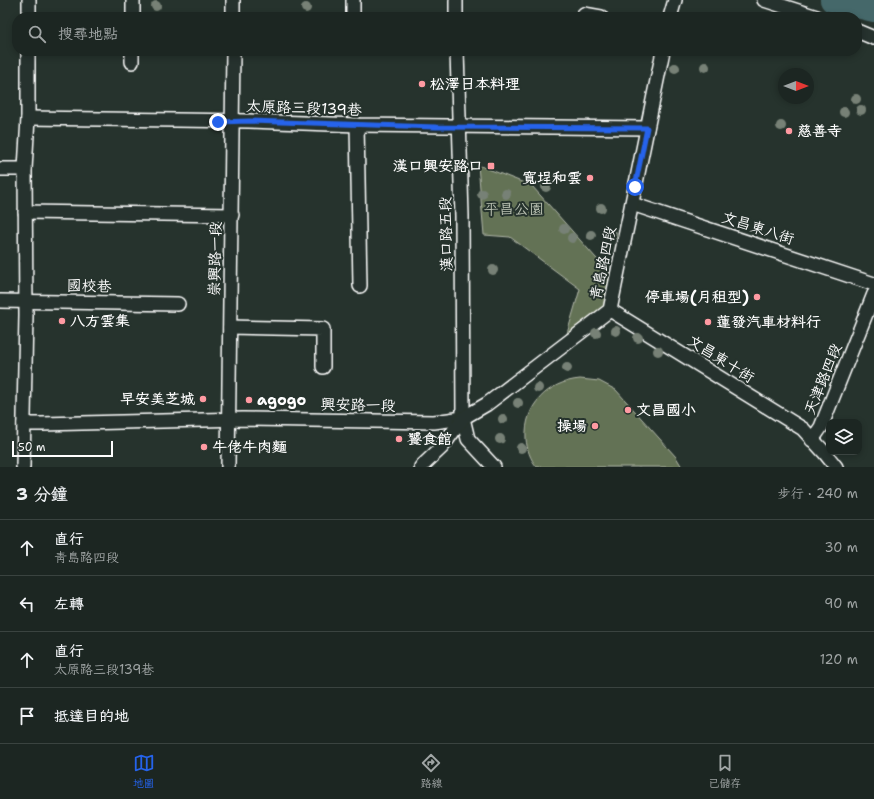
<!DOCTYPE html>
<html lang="zh-TW">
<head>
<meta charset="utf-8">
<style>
	:root { --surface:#1c2622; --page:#252e2a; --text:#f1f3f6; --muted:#a0a5a5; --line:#3a4340; --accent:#2563eb }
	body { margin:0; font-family:"Shantell Sans","LXGW WenKai TC",sans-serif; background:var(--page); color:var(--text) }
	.controls { position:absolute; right:12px; bottom:12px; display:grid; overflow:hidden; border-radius:8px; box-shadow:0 2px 6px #0003 }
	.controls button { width:36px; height:36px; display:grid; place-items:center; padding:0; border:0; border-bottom:1px solid var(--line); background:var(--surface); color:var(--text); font:20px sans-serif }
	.compass { position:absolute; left:778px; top:68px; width:36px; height:36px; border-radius:50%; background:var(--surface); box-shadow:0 2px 6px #0003; rotate:90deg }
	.scale { position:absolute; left:12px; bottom:10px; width:101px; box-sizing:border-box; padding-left:4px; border:2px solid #fff; border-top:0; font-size:11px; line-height:14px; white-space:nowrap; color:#fff; -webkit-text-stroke:3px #26332d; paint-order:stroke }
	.stop { position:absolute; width:12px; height:12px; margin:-9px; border:3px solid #2563eb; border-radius:50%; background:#fff }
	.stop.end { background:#2563eb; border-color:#fff; box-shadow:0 1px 4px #0008 }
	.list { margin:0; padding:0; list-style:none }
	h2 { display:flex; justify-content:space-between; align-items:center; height:52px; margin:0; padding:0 16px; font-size:17px }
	h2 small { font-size:13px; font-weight:400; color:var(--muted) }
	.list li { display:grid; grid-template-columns:26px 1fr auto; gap:12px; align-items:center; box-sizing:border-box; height:56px; padding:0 16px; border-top:1px solid var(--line) }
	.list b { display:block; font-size:15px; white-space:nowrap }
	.list p { margin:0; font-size:13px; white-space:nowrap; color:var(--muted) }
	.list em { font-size:13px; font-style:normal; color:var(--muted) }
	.icon { flex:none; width:22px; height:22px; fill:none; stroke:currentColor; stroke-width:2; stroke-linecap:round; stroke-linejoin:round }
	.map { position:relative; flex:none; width:874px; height:467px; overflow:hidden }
	.search { position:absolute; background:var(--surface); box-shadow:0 2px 6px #0003; left:12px; right:12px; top:12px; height:44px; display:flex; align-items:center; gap:10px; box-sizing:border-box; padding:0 14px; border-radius:16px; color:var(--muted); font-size:15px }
	.sheet { height:276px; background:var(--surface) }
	nav { display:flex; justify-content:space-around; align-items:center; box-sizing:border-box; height:56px; border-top:1px solid var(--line); background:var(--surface); font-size:11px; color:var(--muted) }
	nav a { display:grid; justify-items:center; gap:2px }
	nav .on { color:var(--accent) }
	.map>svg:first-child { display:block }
</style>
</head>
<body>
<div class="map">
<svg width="874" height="467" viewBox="0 0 874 467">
	<rect width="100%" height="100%" fill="#26332d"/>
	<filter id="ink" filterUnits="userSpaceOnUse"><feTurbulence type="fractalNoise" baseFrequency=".025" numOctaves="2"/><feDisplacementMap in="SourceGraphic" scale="8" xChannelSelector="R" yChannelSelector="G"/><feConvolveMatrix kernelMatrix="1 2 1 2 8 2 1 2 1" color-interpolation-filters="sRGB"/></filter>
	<g filter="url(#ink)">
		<g fill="#647254" stroke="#b2b8aa">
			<path d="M478 165 532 186 612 276 606 304 566 337 580 289 510 237 484 235Z"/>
			<path d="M580 379 599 381 616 390 676 457 682 467H537C530 459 527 449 526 439 524 405 548 382 580 379Z"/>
		</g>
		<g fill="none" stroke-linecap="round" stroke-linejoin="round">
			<path stroke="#45686b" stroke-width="24" d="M832 0 874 10"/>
			<defs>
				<g id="minor">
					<path d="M233 0V17"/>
					<path d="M353 0V17"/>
					<path d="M456 0V17"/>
					<path d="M764 0 817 17"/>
					<path d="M584 14 601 17"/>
					<path d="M29 17V0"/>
					<path d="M133 17V0"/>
					<path d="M670 17 675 0"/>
					<path d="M857 31 874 38"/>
					<path d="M457 51 462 216 463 418 468 439 494 467"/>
					<path d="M132 62V51"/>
					<path d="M28 118 249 121 357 125 647 128"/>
					<path d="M357 125 360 286"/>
					<path d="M0 169H25"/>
					<path d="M632 204 874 284"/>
					<path d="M25 212 232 215"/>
					<path d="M0 301 178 304"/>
					<path d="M610 310 803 429 824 452 836 467"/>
					<path d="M230 327 323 329V367"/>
					<path d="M24 424H42L243 419 434 422 463 418"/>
					<path d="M812 440 821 427 874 294"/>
					<path d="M23 467 26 315 25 169 28 118V51"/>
					<path d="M228 467 233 51"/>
					<path d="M421 467 442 447 463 418 487 404 610 310 663 51"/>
				</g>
			</defs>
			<use href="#minor" stroke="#fff" stroke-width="16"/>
			<use href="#minor" stroke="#26332d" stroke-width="13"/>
		</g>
		<g fill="#778176">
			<circle cx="156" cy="6" r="5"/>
			<circle cx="306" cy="8" r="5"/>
			<circle cx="705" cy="67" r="5"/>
			<circle cx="675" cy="68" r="5"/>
			<circle cx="856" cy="99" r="5"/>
			<circle cx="861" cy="110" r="5"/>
			<circle cx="844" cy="112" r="5"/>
			<circle cx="781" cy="126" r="5"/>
			<circle cx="546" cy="187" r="5"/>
			<circle cx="482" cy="194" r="5"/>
			<circle cx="506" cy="194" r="5"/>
			<circle cx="601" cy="208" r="5"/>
			<circle cx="564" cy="229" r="5"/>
			<circle cx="591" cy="235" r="5"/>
			<circle cx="613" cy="235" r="5"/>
			<circle cx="572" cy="238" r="5"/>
			<circle cx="493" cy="270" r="5"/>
			<circle cx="616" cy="331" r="5"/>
			<circle cx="596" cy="333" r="5"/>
			<circle cx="638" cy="338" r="5"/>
			<circle cx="658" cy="351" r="5"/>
			<circle cx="567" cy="368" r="5"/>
			<circle cx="538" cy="388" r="5"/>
			<circle cx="518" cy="403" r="5"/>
			<circle cx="503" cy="419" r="5"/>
			<circle cx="500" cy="439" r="5"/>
			<circle cx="521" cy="448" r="5"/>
		</g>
	</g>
	<g fill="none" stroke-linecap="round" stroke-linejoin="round" filter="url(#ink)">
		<path stroke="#2563eb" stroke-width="5" d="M218 122 249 121 436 127 647 128 635 187"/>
	</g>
	<g fill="#ff9aa2" stroke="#26332d" stroke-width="1.5">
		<circle cx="422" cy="84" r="4"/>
		<circle cx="789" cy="131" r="4"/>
		<rect x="487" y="162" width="8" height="8" rx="2"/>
		<circle cx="590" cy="178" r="4"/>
		<circle cx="757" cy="297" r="4"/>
		<circle cx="62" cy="321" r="4"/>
		<circle cx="708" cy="322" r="4"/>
		<circle cx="203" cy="399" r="4"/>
		<circle cx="249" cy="400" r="4"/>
		<circle cx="628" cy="410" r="4"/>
		<circle cx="595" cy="426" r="4"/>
		<circle cx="399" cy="439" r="4"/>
		<circle cx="204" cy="447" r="4"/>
	</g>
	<g text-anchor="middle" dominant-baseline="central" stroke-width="4" stroke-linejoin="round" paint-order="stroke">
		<g font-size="15" font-weight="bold" fill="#fff" stroke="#26332d" text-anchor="start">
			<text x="430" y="84">松澤日本料理</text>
			<text x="797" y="131">慈善寺</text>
			<text x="483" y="166" text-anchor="end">漢口興安路口</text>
			<text x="582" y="178" text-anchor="end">寬埕和雲</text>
			<text x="749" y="297" text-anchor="end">停車場(月租型)</text>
			<text x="70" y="321">八方雲集</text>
			<text x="716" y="322">蓮發汽車材料行</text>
			<text x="195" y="399" text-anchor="end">早安美芝城</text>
			<text x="257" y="400">agogo</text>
			<text x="636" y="410">文昌國小</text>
			<text x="587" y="426" text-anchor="end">操場</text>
			<text x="407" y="439">饕食館</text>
			<text x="212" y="447">牛佬牛肉麵</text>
		</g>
		<g font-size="15" fill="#fff" stroke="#26332d">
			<text transform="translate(304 108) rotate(2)">太原路三段139巷</text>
			<text transform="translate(758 228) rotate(18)">文昌東八街</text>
			<text transform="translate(446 234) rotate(-91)">漢口路五段</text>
			<text transform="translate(215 259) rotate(-89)">崇興路一段</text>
			<text transform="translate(603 263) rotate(-78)">青島路四段</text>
			<text transform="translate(89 286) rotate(1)">國校巷</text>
			<text transform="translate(721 359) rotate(32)">文昌東十街</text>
			<text transform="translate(823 379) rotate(-68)">天津路四段</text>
			<text transform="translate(358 405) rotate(1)">興安路一段</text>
		</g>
		<g font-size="15" fill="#b9c0b2" stroke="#26332d">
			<text x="514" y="209">平昌公園</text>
		</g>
	</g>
</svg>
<div class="controls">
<button><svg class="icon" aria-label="layers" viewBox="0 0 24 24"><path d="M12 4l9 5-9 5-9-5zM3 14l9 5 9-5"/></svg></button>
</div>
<svg class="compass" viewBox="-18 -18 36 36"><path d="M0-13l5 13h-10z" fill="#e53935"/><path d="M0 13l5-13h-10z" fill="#a0a5a5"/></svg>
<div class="scale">50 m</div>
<div class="stop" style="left:635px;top:187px"></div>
<div class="stop end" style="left:218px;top:122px"></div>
<div class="search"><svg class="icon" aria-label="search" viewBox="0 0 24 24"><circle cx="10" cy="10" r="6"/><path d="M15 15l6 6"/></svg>搜尋地點</div>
</div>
<section class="sheet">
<h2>3 分鐘<small>步行 · 240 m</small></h2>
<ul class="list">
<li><svg class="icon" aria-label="ahead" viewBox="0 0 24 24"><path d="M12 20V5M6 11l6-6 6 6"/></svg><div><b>直行</b><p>青島路四段</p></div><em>30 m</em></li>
<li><svg class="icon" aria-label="left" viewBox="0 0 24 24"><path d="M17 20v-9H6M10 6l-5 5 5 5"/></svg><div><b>左轉</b></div><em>90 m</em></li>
<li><svg class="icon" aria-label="ahead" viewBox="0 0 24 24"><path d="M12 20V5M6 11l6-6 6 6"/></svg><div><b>直行</b><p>太原路三段139巷</p></div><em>120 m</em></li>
<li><svg class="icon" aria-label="arrive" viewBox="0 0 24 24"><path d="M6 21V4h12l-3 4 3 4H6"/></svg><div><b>抵達目的地</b></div></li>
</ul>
</section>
<nav>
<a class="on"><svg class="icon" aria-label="map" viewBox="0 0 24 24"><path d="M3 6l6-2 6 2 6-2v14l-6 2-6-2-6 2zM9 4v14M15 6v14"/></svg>地圖</a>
<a><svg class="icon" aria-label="directions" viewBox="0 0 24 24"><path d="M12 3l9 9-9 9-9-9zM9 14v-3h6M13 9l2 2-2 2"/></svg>路線</a>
<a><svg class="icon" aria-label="saved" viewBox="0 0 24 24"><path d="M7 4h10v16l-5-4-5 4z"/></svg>已儲存</a>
</nav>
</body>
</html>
